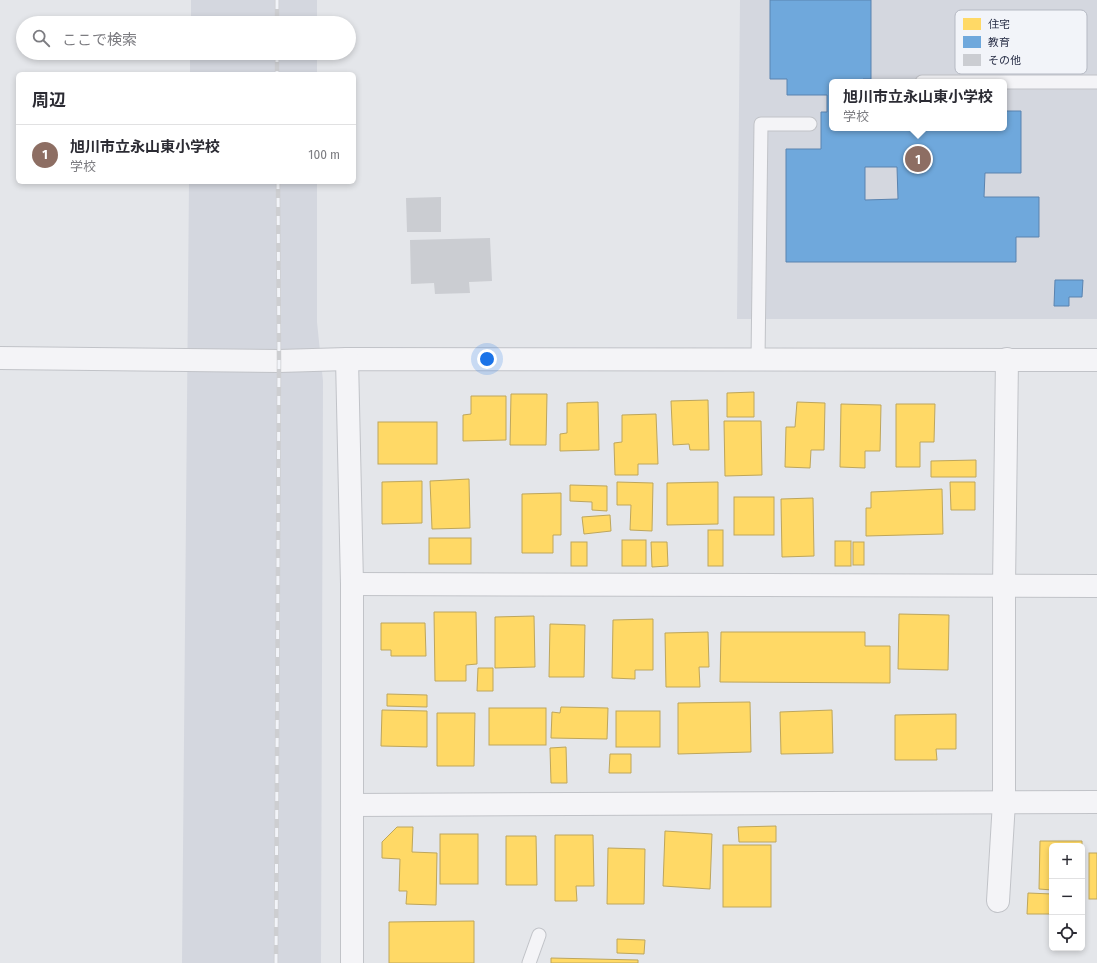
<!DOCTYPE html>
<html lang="ja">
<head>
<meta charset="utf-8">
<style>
	:root { --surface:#fff; --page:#f2f2f3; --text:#2b2b33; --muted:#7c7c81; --line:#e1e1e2; --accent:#ea580c }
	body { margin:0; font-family:"Fira Sans Condensed","Noto Sans JP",sans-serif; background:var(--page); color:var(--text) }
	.controls { position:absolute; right:12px; bottom:12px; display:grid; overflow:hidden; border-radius:6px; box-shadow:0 2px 6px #0003 }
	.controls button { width:36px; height:36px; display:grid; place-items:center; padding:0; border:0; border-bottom:1px solid var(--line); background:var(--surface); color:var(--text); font:20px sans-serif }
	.you { position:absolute; left:487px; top:359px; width:14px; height:14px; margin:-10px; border:3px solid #fff; border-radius:50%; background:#1a73e8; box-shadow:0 0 0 6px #1a73e833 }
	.badge { display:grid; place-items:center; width:26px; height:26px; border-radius:50%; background:var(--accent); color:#fff; font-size:13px; font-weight:700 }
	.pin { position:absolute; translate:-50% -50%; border:2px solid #fff; box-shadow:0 1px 4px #0006 }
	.popup { position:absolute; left:829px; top:79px; width:178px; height:52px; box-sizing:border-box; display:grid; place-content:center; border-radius:6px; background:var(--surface); filter:drop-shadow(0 1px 3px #0005); font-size:13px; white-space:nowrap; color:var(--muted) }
	.popup b { font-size:15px; color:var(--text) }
	.popup::after { content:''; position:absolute; left:50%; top:100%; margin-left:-8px; border:8px solid transparent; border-top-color:var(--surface) }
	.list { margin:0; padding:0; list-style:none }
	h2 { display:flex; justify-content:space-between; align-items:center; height:52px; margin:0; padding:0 16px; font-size:17px }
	h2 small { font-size:13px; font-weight:400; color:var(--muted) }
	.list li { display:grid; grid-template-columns:26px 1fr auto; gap:12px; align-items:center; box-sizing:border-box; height:60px; padding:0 16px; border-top:1px solid var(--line) }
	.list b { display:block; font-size:15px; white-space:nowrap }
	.list p { margin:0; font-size:13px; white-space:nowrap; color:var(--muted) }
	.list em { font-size:13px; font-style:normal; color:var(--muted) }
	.icon { flex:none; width:22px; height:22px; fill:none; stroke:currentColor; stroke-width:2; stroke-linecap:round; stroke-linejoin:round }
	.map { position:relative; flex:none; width:1097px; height:963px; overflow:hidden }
	.search { position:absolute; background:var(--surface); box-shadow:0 2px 6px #0003; left:16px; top:16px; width:340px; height:44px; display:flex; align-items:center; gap:10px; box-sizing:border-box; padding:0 14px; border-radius:22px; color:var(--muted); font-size:15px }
	.panel { position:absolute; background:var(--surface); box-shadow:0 2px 6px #0003; left:16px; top:72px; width:340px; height:112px; border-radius:6px }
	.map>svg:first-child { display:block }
</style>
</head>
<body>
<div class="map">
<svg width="1097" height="963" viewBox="0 0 1097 963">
	<rect width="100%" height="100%" fill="#e4e6ea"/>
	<g fill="#d4d7df" fill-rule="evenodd">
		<rect x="191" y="0" width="126" height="23"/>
		<path d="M740 0H1097V319H737ZM832 82H1004V128H832Z"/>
		<rect x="190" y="53" width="127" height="21"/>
		<path d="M189 182H317V322L323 381 321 963H182Z"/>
	</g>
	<g fill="#ffd966" stroke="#bea65c">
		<path d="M754 392V417H727V393Z"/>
		<path d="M511 394H547L546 445H510Z"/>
		<path d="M471 396H506V440L463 441V415L471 414Z"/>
		<path d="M708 400 709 450H690L689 444 673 445 671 401Z"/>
		<path d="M598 402 599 450 560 451V434L567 433V403Z"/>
		<path d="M797 402 825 403 824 450H811L810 468 785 467 786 427H795Z"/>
		<path d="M841 404 881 405 880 451H865V468L840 467Z"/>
		<path d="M896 404H935L934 442H920V467H896Z"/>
		<path d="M656 414 658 464H638V475H615L614 443 622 442V415Z"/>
		<path d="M724 421H761L762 475 725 476Z"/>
		<rect x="378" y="422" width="59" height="42"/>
		<path d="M976 460V477H931V461Z"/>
		<path d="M469 479 470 528 432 529 430 481Z"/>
		<path d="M422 481V523L382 524V482Z"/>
		<path d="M617 482 653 483 652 531 630 530 631 505H617Z"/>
		<path d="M718 482V524L667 525V483Z"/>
		<path d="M950 482H975V510H951Z"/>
		<path d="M570 485 607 486V511L592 510V502L570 501Z"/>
		<path d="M942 489 943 534 866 536V508H871V492Z"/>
		<path d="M561 493V535H553V553H522V494Z"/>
		<rect x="734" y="497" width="40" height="38"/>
		<path d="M813 498 814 556 782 557 781 499Z"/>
		<path d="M610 515 611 531 584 534 582 517Z"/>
		<rect x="708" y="530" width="15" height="36"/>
		<rect x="429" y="538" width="42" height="26"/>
		<rect x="622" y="540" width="24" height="26"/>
		<rect x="835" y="541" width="16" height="25"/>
		<rect x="571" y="542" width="16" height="24"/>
		<path d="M651 542H667L668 566 652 567Z"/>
		<rect x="853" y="542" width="11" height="23"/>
		<path d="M434 612H476L477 664 466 665V681H435Z"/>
		<path d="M899 614 949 615 948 670 898 669Z"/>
		<path d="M534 616 535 667 495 668V617Z"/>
		<path d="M653 619V670H635V679L612 678 613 620Z"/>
		<path d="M381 623H425L426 656H391V650H381Z"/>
		<path d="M550 624 585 625 584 677H549Z"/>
		<path d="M708 632 709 667H699L700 687H666L665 633Z"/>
		<path d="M721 632H865V646H890V683L720 682Z"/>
		<path d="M478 668H493V691H477Z"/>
		<path d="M387 694 427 695V707L387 706Z"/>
		<path d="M750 702 751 752 678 754V703Z"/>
		<path d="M561 707 608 708 607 739 551 738 552 712 560 713Z"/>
		<rect x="489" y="708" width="57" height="37"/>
		<path d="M382 710 427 711V747L381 746Z"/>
		<path d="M832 710 833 753 781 754 780 712Z"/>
		<rect x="616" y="711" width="44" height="36"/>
		<path d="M437 713H475L474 766H437Z"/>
		<path d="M956 714V749H936L937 760H895V715Z"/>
		<path d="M566 747 567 783H551L550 748Z"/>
		<path d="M610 754H631V773H609Z"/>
		<path d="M776 826V842H739L738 827Z"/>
		<path d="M397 827H413L412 852 437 853 436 905 406 904 407 891H399L400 859 382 858V842Z"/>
		<path d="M665 831 712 834 710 889 663 886Z"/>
		<rect x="440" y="834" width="38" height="50"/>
		<path d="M555 835H593L594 886H576L577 901H555Z"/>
		<path d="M506 836H536L537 885H506Z"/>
		<path d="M1040 841H1082V848V846H1052V890L1039 889Z"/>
		<rect x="723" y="845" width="48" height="62"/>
		<path d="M608 848 645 849 644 904H607Z"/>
		<rect x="1089" y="853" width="8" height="46"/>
		<path d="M1028 893 1052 894V914H1027Z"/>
		<path d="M474 921V963H389V922Z"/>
		<path d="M617 939 645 940 644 954 617 953Z"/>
		<path d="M551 958 638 960V963H551Z"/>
	</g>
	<g fill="#6fa8dc" stroke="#5a83af" fill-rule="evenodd">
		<path d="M770 0H871V79H863V82H832V128H1004V111H1021V173H985L984 197H1039V237H1016V262H786V149H821V112H827V95H787V79H770ZM865 167H897L898 199 865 200Z"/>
		<path d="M1055 280H1083L1082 297H1069V306H1054Z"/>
	</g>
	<g fill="#cbcdd2">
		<path d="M441 197V232H407L406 198Z"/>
		<path d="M490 238 492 281 469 282 470 293 435 294 434 283 411 284 410 240Z"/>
	</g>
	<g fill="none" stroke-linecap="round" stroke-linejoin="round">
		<defs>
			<g id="service">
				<path d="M922 82H1097"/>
				<path d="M758 359 761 124H810"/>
				<path d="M529 963 539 935"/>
			</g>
			<g id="minor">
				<path d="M0 358 279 361 347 359 1097 360"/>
				<path d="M347 359 352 584V963"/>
				<path d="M352 584 1097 586"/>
				<path d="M352 805 1097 802"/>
				<path d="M998 901 1004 802V586L1007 359"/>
			</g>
		</defs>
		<use href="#service" stroke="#c1c3c8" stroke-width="15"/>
		<use href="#minor" stroke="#c1c3c8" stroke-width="24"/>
		<use href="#service" stroke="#f4f4f7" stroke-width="13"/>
		<use href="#minor" stroke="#f4f4f7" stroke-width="22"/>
		<defs>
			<g id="rail">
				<path d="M277 0V23"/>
				<path d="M277 53V74"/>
				<path d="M276 963 279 361 278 182"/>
			</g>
		</defs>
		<use href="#rail" stroke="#cdced1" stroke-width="4.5"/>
		<use href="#rail" stroke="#f2f4f9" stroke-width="3" stroke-dasharray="9" stroke-linecap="butt"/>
	</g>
	<rect x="955" y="10" width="132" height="64" rx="6" fill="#f2f4f9" stroke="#b5b9c3" stroke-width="1"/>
	<rect x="963" y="18" width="18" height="12" fill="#ffd966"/>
	<rect x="963" y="36" width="18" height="12" fill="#6fa8dc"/>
	<rect x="963" y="54" width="18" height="12" fill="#cbcdd2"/>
	<g font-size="11" fill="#282e46">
		<text x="988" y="28">住宅</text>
		<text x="988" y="46">教育</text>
		<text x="988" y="64">その他</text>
	</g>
</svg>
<div class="controls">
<button>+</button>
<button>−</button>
<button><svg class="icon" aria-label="locate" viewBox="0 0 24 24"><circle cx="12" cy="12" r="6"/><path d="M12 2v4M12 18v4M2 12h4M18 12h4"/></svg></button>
</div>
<div class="you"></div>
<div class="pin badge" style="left:918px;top:159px;background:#8d6e63">1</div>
<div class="popup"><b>旭川市立永山東小学校</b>学校</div>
<div class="search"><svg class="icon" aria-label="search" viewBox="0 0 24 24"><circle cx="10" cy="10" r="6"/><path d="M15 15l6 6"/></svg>ここで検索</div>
<section class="panel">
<h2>周辺<small></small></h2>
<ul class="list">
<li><span class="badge" style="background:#8d6e63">1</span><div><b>旭川市立永山東小学校</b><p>学校</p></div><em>100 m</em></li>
</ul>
</section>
</div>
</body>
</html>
